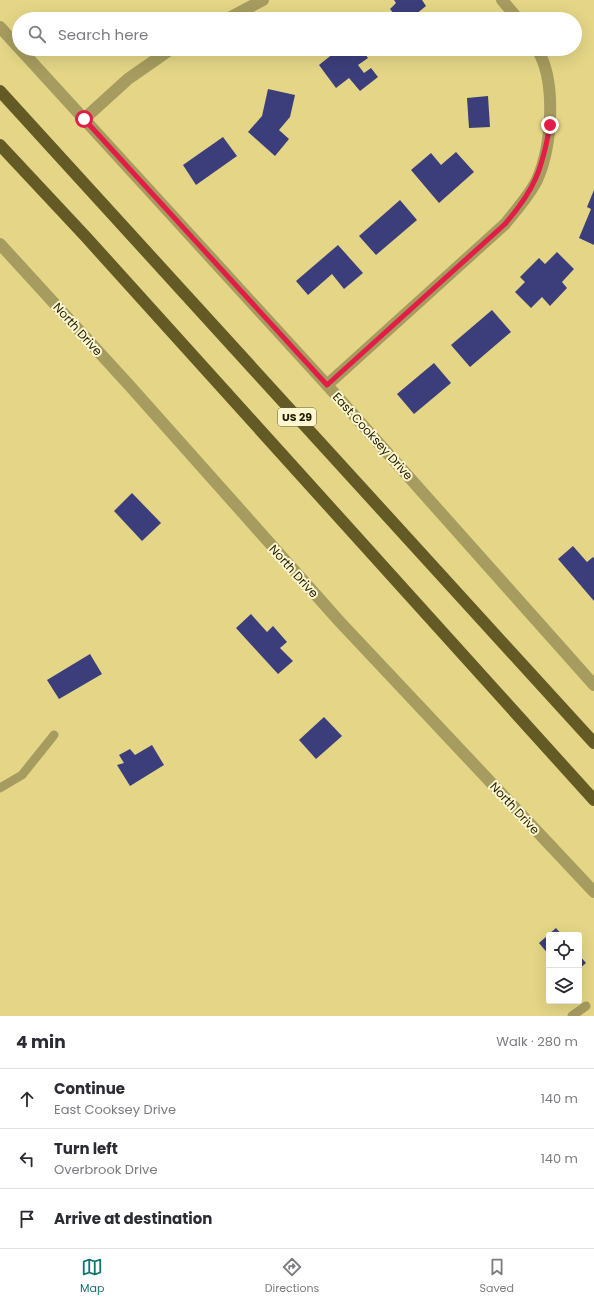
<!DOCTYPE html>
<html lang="en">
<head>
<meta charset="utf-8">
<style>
	:root { --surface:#fff; --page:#f2f2f3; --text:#2b2b33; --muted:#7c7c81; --line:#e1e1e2; --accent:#0f766e }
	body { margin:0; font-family:Poppins,sans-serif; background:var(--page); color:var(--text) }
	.controls { position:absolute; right:12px; bottom:12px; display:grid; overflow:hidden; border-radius:4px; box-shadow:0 4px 16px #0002 }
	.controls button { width:36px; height:36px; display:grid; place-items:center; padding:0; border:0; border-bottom:1px solid var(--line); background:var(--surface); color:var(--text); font:20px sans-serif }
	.stop { position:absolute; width:12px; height:12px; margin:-9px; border:3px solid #e11d48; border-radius:50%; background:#fff }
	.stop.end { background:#e11d48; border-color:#fff; box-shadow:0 1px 4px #0008 }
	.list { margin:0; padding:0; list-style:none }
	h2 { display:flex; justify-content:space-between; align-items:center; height:52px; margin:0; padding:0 16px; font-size:17px }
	h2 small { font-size:13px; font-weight:400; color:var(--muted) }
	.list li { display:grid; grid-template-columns:26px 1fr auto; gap:12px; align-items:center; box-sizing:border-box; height:60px; padding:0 16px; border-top:1px solid var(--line) }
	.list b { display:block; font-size:15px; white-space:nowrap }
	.list p { margin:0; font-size:13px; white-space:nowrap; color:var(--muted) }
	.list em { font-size:13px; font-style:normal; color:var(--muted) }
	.icon { flex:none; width:22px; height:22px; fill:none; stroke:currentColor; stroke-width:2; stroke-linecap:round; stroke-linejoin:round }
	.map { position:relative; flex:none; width:594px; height:1016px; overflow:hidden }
	.search { position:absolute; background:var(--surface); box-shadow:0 4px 16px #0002; left:12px; right:12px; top:12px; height:44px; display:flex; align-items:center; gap:10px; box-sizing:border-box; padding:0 14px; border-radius:22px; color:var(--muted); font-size:15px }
	.sheet { height:232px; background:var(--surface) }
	nav { display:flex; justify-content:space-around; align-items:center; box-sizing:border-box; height:56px; border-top:1px solid var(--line); background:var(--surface); font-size:11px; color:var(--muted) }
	nav a { display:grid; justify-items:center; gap:2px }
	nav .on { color:var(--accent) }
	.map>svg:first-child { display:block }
</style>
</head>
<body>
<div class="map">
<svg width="594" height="1016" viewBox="0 0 594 1016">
	<rect width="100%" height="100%" fill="#e4d686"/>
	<g fill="#3c3e7b">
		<path d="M394 0H422L426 6 410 19H408L404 15 398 19 390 9 396 3Z"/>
		<path d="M339 49H361L368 58 358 65 364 73 371 68 378 77 360 91 349 78 336 88 319 65Z"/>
		<path d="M268 89 295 95 290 117 279 130 289 139 275 156 248 132 262 116Z"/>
		<path d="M488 96 490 127 469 128 467 98Z"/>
		<path d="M223 137 237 156 196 185 183 165Z"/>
		<path d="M456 152 474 172 439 203 411 170 431 153 441 165Z"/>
		<path d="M594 190V245L579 238 591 209 587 207Z"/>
		<path d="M400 200 417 220 376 255 359 236Z"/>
		<path d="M338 245 363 273 344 289 332 274 308 295 296 281Z"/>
		<path d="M557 252 574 269 562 282 567 288 550 306 542 297 531 308 515 292 525 282 520 277 539 258 545 264Z"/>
		<path d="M492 310 511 332 470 367 451 345Z"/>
		<path d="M434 363 451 383 414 414 397 394Z"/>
		<path d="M132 493 161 523 142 541 114 511Z"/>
		<path d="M573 546 587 562 593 557 594 558V601L558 559Z"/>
		<path d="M251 614 267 632 273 626 287 642 280 648 293 661 278 674 236 628Z"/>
		<path d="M90 654 102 674 59 699 47 680Z"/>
		<path d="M324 717 342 736 316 759 299 740Z"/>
		<path d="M152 745 164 765 130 786 117 765 124 763 119 755 130 749 135 755Z"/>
		<path d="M556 928 562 935H549V955L539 943Z"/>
		<path d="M579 955 586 963 579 969Z"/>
	</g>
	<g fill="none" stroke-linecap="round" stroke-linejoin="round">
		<g stroke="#a69c5f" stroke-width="9">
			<path d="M0 788 22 775 54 735"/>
			<path d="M572 1016 586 1006"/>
		</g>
		<g stroke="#a69c5f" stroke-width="12">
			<path d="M502 0 518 19"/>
			<path d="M227 19 263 0"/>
			<path d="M0 27 19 48"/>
			<path d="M20 49 327 385 594 685"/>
			<path d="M84 119 128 79 171 49"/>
			<path d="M0 244 129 385 340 622 594 892"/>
			<path d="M327 385 505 224C516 210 529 196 537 180 552 146 557 81 537 49"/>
		</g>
		<g stroke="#635a25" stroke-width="12">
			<path d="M0 91 594 743"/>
			<path d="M0 145 86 237 594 800"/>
		</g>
	</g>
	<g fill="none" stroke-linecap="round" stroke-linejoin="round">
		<path stroke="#e11d48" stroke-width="5" d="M84 119 327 385 505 224C535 189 542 170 550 125"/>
	</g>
	<g text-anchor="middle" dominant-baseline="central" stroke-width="4" stroke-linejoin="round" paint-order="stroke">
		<rect fill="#fdf7d0" stroke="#625d3e" stroke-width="1" x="278" y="408" width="38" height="18" rx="3"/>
		<g font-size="11" font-weight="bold" fill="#201b00">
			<text x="297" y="417">US 29</text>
		</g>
		<g font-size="12" fill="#201b00" stroke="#fdf7d0">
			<text transform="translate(78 329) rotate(48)">North Drive</text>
			<text transform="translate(373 436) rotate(48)">East Cooksey Drive</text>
			<text transform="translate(294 571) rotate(48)">North Drive</text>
			<text transform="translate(515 808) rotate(47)">North Drive</text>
		</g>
	</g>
</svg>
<div class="controls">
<button><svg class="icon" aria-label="locate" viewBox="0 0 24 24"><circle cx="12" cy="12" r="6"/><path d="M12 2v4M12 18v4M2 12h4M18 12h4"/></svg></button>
<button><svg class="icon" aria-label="layers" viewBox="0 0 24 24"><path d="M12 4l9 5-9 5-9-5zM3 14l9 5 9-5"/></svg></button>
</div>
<div class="stop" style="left:84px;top:119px"></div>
<div class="stop end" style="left:550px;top:125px"></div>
<div class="search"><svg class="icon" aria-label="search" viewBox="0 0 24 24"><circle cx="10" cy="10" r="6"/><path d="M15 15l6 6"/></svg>Search here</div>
</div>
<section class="sheet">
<h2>4 min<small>Walk · 280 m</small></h2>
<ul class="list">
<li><svg class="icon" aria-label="ahead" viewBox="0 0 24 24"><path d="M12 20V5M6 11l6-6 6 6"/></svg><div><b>Continue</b><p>East Cooksey Drive</p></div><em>140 m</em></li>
<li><svg class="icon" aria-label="left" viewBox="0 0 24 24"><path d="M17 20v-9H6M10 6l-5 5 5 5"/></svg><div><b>Turn left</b><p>Overbrook Drive</p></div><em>140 m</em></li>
<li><svg class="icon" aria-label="arrive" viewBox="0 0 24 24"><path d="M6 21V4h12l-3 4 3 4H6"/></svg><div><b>Arrive at destination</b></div></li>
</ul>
</section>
<nav>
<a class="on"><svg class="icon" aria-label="map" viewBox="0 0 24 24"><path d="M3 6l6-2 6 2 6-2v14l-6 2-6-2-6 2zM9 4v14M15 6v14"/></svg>Map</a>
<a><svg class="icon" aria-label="directions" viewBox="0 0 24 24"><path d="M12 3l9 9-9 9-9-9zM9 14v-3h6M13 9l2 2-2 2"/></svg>Directions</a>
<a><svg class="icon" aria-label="saved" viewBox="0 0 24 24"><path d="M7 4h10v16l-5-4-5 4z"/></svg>Saved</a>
</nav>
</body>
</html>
